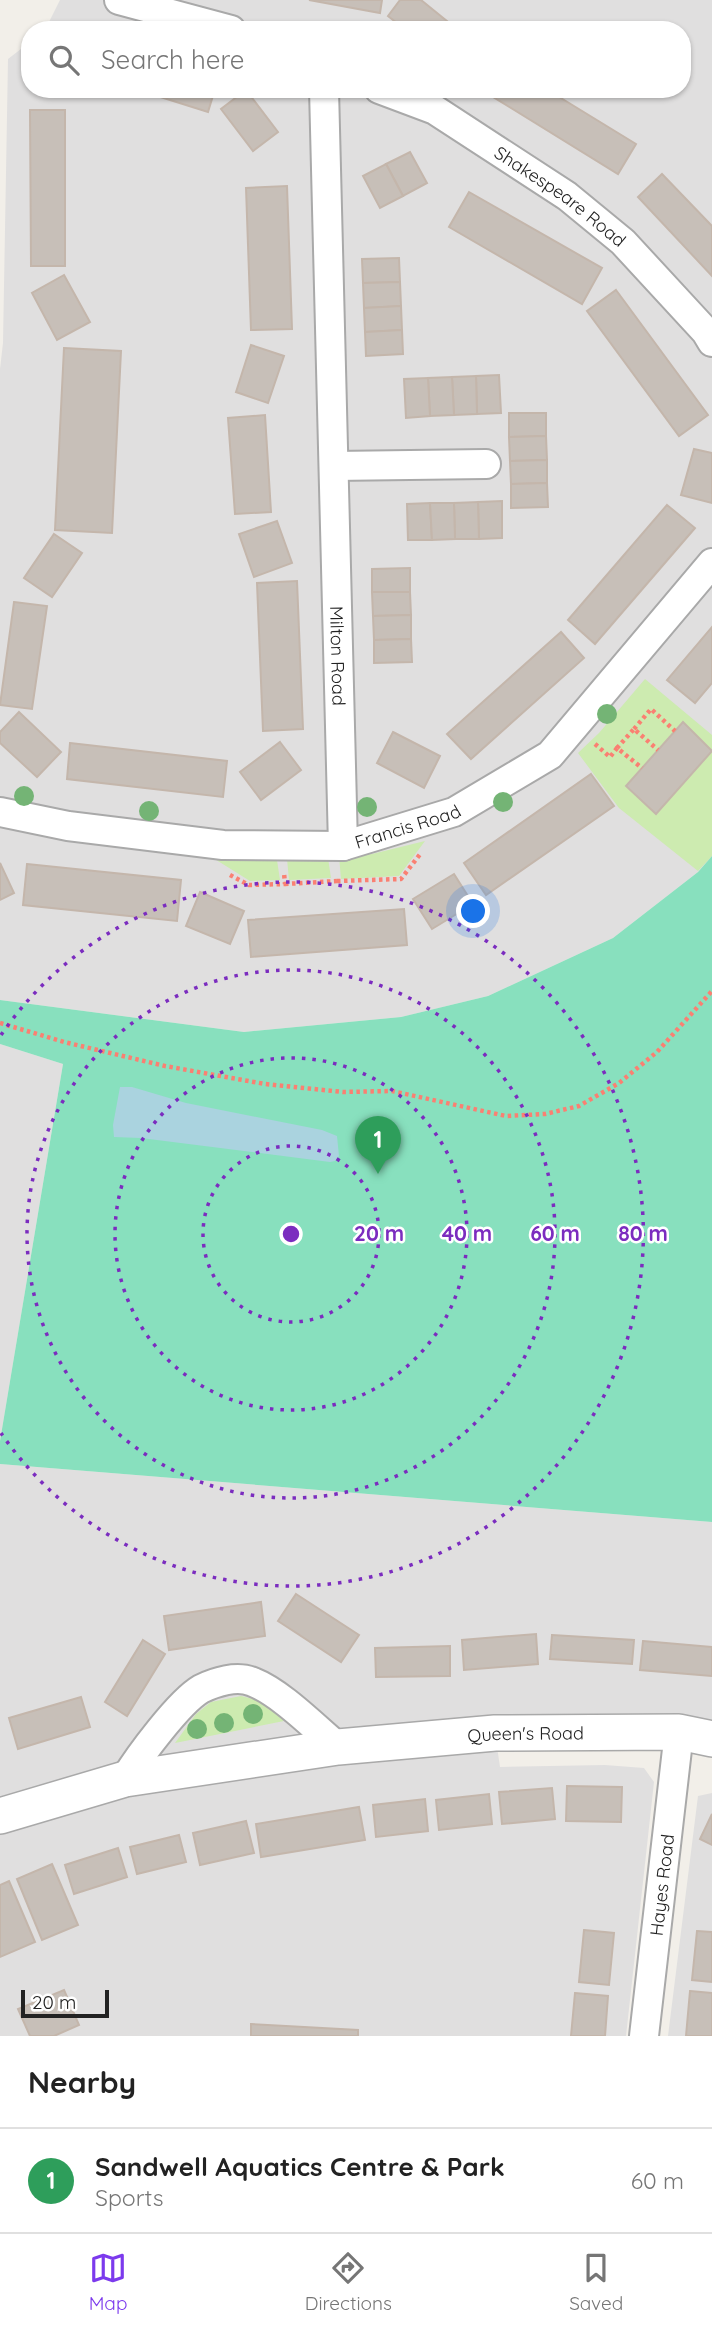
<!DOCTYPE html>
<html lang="en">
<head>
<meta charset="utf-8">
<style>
	:root { --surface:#fff; --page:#f6f6f6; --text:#222; --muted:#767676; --line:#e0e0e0; --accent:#7c3aed }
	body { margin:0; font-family:Quicksand,sans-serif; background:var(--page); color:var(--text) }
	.scale { position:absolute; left:21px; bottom:18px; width:88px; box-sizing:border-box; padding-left:7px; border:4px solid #222; border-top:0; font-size:19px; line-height:24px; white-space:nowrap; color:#222; -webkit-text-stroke:5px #fff; paint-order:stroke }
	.you { position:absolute; left:474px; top:912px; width:24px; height:24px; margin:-18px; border:5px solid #fff; border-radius:50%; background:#1a73e8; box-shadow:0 0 0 10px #1a73e833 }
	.badge { display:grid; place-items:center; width:46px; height:46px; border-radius:50%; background:var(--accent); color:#fff; font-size:23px; font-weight:700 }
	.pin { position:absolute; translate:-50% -58px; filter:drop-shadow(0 2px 4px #0008) }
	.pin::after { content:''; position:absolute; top:37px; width:24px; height:21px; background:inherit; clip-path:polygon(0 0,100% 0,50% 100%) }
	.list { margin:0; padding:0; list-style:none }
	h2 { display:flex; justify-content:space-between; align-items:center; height:91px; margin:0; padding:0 28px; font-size:30px }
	h2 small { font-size:23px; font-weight:400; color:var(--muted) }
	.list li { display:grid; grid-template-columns:46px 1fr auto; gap:21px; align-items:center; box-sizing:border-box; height:105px; padding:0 28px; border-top:2px solid var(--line) }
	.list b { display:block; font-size:26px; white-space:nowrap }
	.list p { margin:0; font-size:23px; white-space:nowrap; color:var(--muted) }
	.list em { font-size:23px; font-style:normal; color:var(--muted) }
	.icon { flex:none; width:38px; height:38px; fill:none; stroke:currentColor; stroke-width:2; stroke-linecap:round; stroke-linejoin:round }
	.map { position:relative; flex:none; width:712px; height:2036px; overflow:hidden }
	.search { position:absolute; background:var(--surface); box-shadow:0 2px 5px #0004; left:21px; right:21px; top:21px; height:77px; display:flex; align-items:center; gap:18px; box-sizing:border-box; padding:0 24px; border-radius:28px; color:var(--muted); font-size:26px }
	.sheet { height:196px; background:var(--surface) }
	nav { display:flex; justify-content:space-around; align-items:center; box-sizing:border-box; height:98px; border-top:2px solid var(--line); background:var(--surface); font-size:19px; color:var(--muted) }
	nav a { display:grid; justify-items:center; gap:4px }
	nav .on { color:var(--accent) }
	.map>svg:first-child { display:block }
</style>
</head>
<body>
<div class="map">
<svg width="712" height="2036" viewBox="0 0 712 2036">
	<rect width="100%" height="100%" fill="#f2efe9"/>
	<g fill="#e0dfdf">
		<path d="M60 0H712V856L698 872 613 938 488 996 401 1017 244 1032 0 1000V369L3 343 8 59 30 42V89H682V30H45Z"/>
		<path d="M0 1044 63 1064 0 1441Z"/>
		<path d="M0 1464 712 1522V1739L495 1733 500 1767 605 1765 644 1768 654 1782 626 2036H0Z"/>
		<path d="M712 1793V2036H668L698 1796Z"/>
	</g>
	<g fill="#cdebb0">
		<path d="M645 679 712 735V856L698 871 619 808 578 753 599 733Z"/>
		<path d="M425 841 399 876 341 879 339 856 372 854Z"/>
		<path d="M205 853 277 860 280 880 250 881Z"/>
		<path d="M328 858 331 878 289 880 287 859Z"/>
		<path d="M241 1696 261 1701 284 1721 175 1743 196 1714 211 1702Z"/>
	</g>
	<path fill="#88e0be" d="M712 856V1522L0 1464V1441L63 1064 0 1044V1000L244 1032 401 1017 488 996 613 938 698 872Z"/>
	<path fill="#aad3df" d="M120 1087H132L186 1103 322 1130 337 1136 339 1156 335 1161 330 1162 141 1138 114 1137 113 1125Z"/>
	<g fill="#c7bfb8" stroke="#c4b6ab" stroke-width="2">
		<path d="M309 0H382L380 13Z"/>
		<path d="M400 0H421L458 30H406L388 16Z"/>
		<path d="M135 89H215L208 112Z"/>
		<path d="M486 89H546L636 144 618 174 485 92Z"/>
		<path d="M246 90 278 132 253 151 221 109Z"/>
		<path d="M30 110H65V266H31Z"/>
		<path d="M410 152 427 183 403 196 386 164Z"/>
		<path d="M386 164 403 196 380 208 363 176Z"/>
		<path d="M662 174 712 226V276L638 197Z"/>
		<path d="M287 186 292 329 251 330 246 188Z"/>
		<path d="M469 192 602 268 582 304 449 227Z"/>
		<path d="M399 258 400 282 363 283 362 259Z"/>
		<path d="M64 275 90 322 57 340 32 293Z"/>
		<path d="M400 282 401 306 364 308 363 283Z"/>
		<path d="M616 290 708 415 679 436 587 311Z"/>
		<path d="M401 306 402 330 365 332 364 308Z"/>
		<path d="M402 330 403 354 366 356 365 332Z"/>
		<path d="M251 345 284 356 268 403 236 392Z"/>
		<path d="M64 348 121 351 112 533 55 530Z"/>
		<path d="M499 375 501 413 477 414 476 376Z"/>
		<path d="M476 376 477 414 454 415 452 377Z"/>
		<path d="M452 377 454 415 430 416 428 378Z"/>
		<path d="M428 378 430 416 406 418 404 379Z"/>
		<path d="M509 413H546V436L509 437Z"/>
		<path d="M265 415 271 512 235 514 228 418Z"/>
		<path d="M546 436 547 460 510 461 509 437Z"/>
		<path d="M694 449 712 453V503L681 495Z"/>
		<path d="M547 460V483L511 484 510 461Z"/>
		<path d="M547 483 548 507 511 508V484Z"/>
		<path d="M502 501V538L479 539 478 502Z"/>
		<path d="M478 502 479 539H455L454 503Z"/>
		<path d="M430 503 432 540H408L407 504Z"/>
		<path d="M430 503H454L455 539 432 540Z"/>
		<path d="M667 505 695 528 595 644 568 620Z"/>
		<path d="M277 521 292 563 254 577 239 534Z"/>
		<path d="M54 534 82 553 52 597 24 578Z"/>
		<path d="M410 568V592H372V569Z"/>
		<path d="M297 581 303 729 263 731 257 583Z"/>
		<path d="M372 592H410L411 615 373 616Z"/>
		<path d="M14 602 47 606 32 709 0 705Z"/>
		<path d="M411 615V639L374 640 373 616Z"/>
		<path d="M712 627V683L695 703 667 680Z"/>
		<path d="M561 632 584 658 471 759 447 734Z"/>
		<path d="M411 639 412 662 374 663V640Z"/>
		<path d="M19 712 61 752 37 777 0 743V732Z"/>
		<path d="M683 722 712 751 656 814 626 786Z"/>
		<path d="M393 732 440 756 424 788 377 763Z"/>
		<path d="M280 742 301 770 261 800 240 772Z"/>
		<path d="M70 743 227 761 223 797 67 779Z"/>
		<path d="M591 774 614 806 486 895 464 863Z"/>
		<path d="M0 863 14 893 0 900Z"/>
		<path d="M27 864 181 880 177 921 23 905Z"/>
		<path d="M454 874 473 904 432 929 413 899Z"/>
		<path d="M200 892 244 911 230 944 186 926Z"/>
		<path d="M404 909 407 945 251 957 248 920Z"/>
		<path d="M296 1594 359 1635 341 1662 278 1621Z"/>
		<path d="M261 1602 265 1636 169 1650 164 1616Z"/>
		<path d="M536 1634 538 1664 464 1670 462 1640Z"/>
		<path d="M552 1635 634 1640 632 1664 550 1659Z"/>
		<path d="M143 1640 165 1654 127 1716 105 1702Z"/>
		<path d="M643 1641 712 1647V1676L640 1670Z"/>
		<path d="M450 1646V1676L376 1677 375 1648Z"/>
		<path d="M81 1697 90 1727 18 1749 9 1718Z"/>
		<path d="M567 1786 622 1787 621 1822 566 1821Z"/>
		<path d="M552 1788 555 1819 502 1824 499 1792Z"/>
		<path d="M489 1794 492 1824 439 1830 436 1800Z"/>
		<path d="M425 1799 428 1831 376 1837 373 1805Z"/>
		<path d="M359 1807 365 1840 261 1857 256 1824Z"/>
		<path d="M712 1814V1845L700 1839Z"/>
		<path d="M246 1821 254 1853 200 1865 193 1833Z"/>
		<path d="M179 1835 186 1862 137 1874 130 1847Z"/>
		<path d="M118 1848 127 1877 74 1894 65 1865Z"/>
		<path d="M52 1864 78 1925 42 1940 17 1879Z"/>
		<path d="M9 1881 35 1942 0 1957V1885Z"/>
		<path d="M584 1930 614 1933 609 1985 579 1982Z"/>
		<path d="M697 1931 712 1932V1982L692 1980Z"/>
		<path d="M64 1990 79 2025 54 2036H30L18 2009Z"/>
		<path d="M690 1991 712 1993V2036H686Z"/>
		<path d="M575 1993 608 1996 605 2036H571Z"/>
		<path d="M251 2024 358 2030V2036H251Z"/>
	</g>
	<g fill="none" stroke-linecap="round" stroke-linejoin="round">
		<defs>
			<g id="minor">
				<path d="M119 0 231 30"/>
				<path id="s1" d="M324 89 343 846"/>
				<path id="s2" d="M379 89 435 110 567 196 623 242 706 332 712 342"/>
				<path d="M334 466 486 464"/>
				<path id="s3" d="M0 812 68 826 223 845 343 846 454 812 550 755 712 563"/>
				<path d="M125 1779C139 1756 179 1702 201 1689 215 1682 237 1675 253 1682 281 1693 314 1727 338 1747"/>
				<path id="s4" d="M644 2036 679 1732"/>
			</g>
			<g id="tertiary">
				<path id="s5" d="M0 1816 125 1779 338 1747 495 1733 679 1732 712 1739"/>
			</g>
		</defs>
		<use href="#minor" stroke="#a9a9a9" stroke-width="32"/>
		<use href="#tertiary" stroke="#a9a9a9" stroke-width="38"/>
		<g stroke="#fa8072" stroke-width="4.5" stroke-dasharray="3.5 3.5" stroke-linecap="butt">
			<path d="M634 729 651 709 675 731"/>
			<path d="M595 744 610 757 617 748 642 768"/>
			<path d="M617 748 634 729 658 750"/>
			<path d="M230 875 249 885 285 884 284 873"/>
			<path d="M337 881 401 879 421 853"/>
			<path d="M285 884 337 881"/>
			<path d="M0 1023 64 1042 165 1066 265 1084 343 1092 392 1091 506 1116 545 1114 579 1106 619 1083 657 1052 712 991"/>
		</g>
		<use href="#minor" stroke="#fff" stroke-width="28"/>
		<use href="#tertiary" stroke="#fff" stroke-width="35"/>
	</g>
	<g fill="#74b475">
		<circle cx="607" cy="714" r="10"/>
		<circle cx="24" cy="796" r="10"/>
		<circle cx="503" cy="802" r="10"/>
		<circle cx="367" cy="807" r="10"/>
		<circle cx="149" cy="811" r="10"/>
		<circle cx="253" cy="1714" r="10"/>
		<circle cx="224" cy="1723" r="10"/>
		<circle cx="197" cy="1729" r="10"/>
	</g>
	<g fill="none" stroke="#7b2cbf" stroke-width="3.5" stroke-dasharray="3.5 7">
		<circle cx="291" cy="1234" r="88"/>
		<circle cx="291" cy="1234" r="176"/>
		<circle cx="291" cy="1234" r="264"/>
		<path d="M1 1035A352 352 0 1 1 1 1433"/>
	</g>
	<g text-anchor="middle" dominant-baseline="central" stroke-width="5" stroke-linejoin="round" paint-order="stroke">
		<g font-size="18" fill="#222" stroke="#fff">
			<text stroke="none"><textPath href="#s2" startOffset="212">Shakespeare Road</textPath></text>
			<text stroke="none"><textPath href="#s1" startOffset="567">Milton Road</textPath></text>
			<text stroke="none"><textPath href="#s3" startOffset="413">Francis Road</textPath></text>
			<text stroke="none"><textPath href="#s5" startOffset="534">Queen's Road</textPath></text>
			<text stroke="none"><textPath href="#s4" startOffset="152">Hayes Road</textPath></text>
		</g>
	</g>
	<circle cx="291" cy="1234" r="10" fill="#7b2cbf" stroke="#fff" stroke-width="3.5"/>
	<g font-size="21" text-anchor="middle" font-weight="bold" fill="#7b2cbf" stroke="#fff" stroke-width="5" stroke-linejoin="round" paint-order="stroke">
		<text x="379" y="1241">20 m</text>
		<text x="467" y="1241">40 m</text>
		<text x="555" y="1241">60 m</text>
		<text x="643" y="1241">80 m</text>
	</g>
</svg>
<div class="scale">20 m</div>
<div class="you"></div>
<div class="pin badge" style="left:378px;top:1174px;background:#2e9e5b">1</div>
<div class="search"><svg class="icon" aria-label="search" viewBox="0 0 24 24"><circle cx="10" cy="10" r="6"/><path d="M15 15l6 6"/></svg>Search here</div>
</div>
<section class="sheet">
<h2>Nearby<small></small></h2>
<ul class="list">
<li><span class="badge" style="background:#2e9e5b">1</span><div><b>Sandwell Aquatics Centre &amp; Park</b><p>Sports</p></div><em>60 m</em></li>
</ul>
</section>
<nav>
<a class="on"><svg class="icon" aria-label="map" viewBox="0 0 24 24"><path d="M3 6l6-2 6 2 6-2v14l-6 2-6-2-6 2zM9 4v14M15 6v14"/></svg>Map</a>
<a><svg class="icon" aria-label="directions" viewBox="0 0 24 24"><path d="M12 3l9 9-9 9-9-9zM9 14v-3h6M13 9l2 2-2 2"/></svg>Directions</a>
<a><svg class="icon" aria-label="saved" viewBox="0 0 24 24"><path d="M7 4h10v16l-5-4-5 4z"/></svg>Saved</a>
</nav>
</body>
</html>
